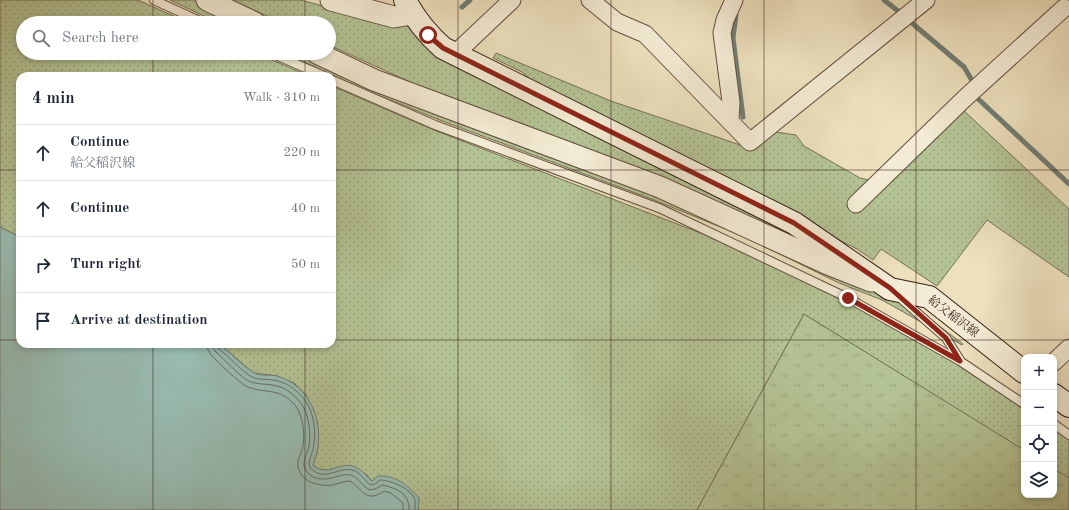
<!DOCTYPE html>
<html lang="en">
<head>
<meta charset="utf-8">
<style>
	:root { --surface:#fff; --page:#f6f6f7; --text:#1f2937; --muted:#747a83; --line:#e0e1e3 }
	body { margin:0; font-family:"Old Standard TT","Noto Serif JP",serif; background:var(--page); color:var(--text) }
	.controls { position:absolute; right:12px; bottom:12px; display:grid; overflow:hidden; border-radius:8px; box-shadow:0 2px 6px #0003 }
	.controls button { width:36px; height:36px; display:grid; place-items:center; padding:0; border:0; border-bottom:1px solid var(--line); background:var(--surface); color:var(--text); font:20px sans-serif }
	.stop { position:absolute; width:12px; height:12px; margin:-9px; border:3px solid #8f2418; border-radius:50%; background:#fff }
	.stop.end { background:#8f2418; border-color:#fff; box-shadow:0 1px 4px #0008 }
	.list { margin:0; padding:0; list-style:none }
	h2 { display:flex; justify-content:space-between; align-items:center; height:52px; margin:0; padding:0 16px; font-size:17px }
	h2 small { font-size:13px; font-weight:400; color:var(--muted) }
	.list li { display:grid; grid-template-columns:26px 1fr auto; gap:12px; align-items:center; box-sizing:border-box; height:56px; padding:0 16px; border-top:1px solid var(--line) }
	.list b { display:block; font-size:15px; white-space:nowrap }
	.list p { margin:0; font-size:13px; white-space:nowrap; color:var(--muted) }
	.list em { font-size:13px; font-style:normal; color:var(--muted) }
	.icon { flex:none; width:22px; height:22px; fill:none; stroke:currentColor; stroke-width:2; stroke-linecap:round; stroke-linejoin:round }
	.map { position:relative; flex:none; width:1069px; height:510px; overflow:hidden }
	.search { position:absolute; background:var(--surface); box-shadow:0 2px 6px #0003; left:16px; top:16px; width:320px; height:44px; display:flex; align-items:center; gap:10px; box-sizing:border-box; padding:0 14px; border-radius:22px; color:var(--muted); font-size:15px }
	.panel { position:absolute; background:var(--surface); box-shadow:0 2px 6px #0003; left:16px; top:72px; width:320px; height:276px; border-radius:12px }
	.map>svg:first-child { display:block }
</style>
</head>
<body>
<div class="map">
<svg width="1069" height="510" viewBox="0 0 1069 510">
	<defs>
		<pattern id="grass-dots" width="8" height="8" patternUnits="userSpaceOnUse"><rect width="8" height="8" fill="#b4c394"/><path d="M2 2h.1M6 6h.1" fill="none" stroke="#9ba77f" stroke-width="1.8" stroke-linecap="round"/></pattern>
		<pattern id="park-tufts" width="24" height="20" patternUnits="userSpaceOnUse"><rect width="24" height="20" fill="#b4c394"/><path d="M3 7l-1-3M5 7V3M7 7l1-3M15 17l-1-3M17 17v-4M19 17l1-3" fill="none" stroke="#9ba77f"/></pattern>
	</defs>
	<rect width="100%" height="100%" fill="#ede0bd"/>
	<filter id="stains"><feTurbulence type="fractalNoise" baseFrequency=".005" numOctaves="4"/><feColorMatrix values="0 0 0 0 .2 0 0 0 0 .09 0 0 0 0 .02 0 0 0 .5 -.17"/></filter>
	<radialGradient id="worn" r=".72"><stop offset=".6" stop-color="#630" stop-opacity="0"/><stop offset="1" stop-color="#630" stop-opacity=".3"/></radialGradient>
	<g fill="url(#grass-dots)" stroke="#757156">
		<path d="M0 0H138L189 23H23V53H256L309 76H20V237L0 227Z"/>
		<path d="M170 0H198L247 23H219Z"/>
		<path d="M232 0H300L392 24 421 26 845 261 774 227 443 97 329 45V23H282Z"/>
		<path d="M285 53H309L659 195 921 312 963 344 962 345 882 300 839 283 745 237 654 200 437 119 356 86Z"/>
		<path d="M496 53 611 101 752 149 776 132 796 135 804 146 860 178 873 181 961 108 1069 209V277L987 220 937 286 881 249 873 260 857 249 536 84 522 72 493 58Z"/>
		<path d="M332 86 434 130 703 234 831 291 1024 401V451L804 314 697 510H418L419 498 372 481 366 474 344 466 329 470 318 469 313 465 318 448 307 396 294 383 277 376 253 373 220 344H332Z"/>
		<path d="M1054 421 1069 431V479L1054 470Z"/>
	</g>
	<path fill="url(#park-tufts)" stroke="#757156" d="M804 314 1024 450V495H1054V469L1069 478V510H697Z"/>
	<path fill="#99bdb3" stroke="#717e75" d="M0 227 20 237V344H220C229 352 243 366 253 372 260 377 269 374 277 376 308 385 322 416 318 447 317 453 315 459 313 465 327 478 341 460 355 467 364 471 366 476 372 481L378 476C395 475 408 485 419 498L418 510H0Z"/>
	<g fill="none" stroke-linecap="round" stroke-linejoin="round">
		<g stroke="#686e65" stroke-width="1">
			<path d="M207 344 208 350 211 355C218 362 240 384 248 387 266 394 279 387 295 405 303 415 305 433 303 446 302 452 297 459 298 466 299 475 308 483 317 484 321 485 327 486 332 485 338 484 343 481 350 481 363 489 366 504 384 491L391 493 403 503V510"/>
			<path d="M213 344V348L216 352C224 359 242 379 251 382 257 384 265 384 272 385 283 386 293 393 300 402 309 413 311 432 309 446 308 452 303 460 304 466 305 470 307 472 309 474 324 487 342 470 353 476 366 483 365 497 382 485 397 488 410 494 409 510"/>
			<path d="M218 344 219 349C227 355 244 373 252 377 258 380 266 379 273 380 285 381 297 390 304 399 314 411 317 433 313 449 312 453 310 458 309 463 309 467 311 469 314 471 325 480 340 467 352 470 361 472 364 481 371 485L375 484 380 480C391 480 412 489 415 500 415 503 415 507 415 510"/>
		</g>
		<g stroke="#717e75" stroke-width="5">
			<path d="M884 0 898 11"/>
			<path d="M462 7 470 0"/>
			<path d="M736 15 733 38 743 117"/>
			<path d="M913 24 964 67 973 82"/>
			<path d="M974 95 1069 184"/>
		</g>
		<defs>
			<g id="service">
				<path d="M154 0 204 23"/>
				<path d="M271 53 324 76"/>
				<path d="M332 80 435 125 659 208 848 298 960 361 1024 404"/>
				<path d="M899 297 946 338 960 360"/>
				<path d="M1054 424 1069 435"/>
			</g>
			<g id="minor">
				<path d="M590 0 617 22 645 34 750 142 926 0"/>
				<path d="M455 54 512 0"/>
				<path d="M730 121 731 102 722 33 725 20 734 0"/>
				<path d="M856 204 964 99 1064 8"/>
				<path d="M1054 362 1069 348"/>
			</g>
			<g id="tertiary">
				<path d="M207 0 255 23"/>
				<path d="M331 0 394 17 412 14"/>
				<path d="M317 53 374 80 660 187 828 264 871 281"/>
			</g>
			<g id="secondary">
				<path d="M405 0C415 19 427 34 443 48L794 223 890 289 929 297 1024 372"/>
				<path d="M1054 395 1069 406"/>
			</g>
		</defs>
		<use href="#service" stroke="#644f40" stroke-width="10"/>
		<use href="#minor" stroke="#644f40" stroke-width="19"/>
		<use href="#tertiary" stroke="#644f40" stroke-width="23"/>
		<use href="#secondary" stroke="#361f17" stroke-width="24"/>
		<use href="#service" stroke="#f3ebd4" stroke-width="8"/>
		<use href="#minor" stroke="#f3ebd4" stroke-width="17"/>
		<use href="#tertiary" stroke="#f3ebd4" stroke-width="21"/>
		<use href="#secondary" stroke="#f3ebd4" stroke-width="22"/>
	</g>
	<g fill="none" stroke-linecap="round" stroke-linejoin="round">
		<path stroke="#8f2418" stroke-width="5" d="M428 35 443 48 455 54 794 223 890 288 946 338 960 361 848 298"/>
	</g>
	<path fill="none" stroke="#361f17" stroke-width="1" stroke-opacity="0.55" d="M153 0V23M305 0V23M458 0V510M611 0V510M764 0V510M916 0V510M153 53V76M305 53V76M0 170H20M332 170H1069M0 340H20M332 340H1069M153 344V510M305 344V510"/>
	<g text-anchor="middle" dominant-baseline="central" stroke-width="4" stroke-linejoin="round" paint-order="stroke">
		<g font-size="12" fill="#361f17" stroke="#f3ebd4">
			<text transform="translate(953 317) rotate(37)">給父稲沢線</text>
		</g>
	</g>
	<rect width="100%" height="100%" filter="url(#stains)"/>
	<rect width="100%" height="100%" fill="url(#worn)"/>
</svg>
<div class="controls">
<button>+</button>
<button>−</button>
<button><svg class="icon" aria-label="locate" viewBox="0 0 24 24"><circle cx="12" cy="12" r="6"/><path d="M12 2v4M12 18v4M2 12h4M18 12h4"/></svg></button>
<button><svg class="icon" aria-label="layers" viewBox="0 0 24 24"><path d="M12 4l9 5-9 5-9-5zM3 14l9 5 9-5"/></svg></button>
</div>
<div class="stop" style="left:428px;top:35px"></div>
<div class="stop end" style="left:848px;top:298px"></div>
<div class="search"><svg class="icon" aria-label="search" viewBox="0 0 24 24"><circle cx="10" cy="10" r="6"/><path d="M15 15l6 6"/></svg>Search here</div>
<section class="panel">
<h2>4 min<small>Walk · 310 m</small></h2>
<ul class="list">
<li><svg class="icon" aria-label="ahead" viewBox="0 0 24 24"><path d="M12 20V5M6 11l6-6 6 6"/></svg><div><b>Continue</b><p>給父稲沢線</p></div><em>220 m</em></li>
<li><svg class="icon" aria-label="ahead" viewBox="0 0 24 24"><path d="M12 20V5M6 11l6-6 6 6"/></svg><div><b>Continue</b></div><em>40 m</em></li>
<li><svg class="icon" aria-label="right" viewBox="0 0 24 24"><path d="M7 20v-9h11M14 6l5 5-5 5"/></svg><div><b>Turn right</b></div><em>50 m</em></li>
<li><svg class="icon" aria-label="arrive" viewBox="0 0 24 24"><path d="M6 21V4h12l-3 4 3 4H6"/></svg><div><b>Arrive at destination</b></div></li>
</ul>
</section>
</div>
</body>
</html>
